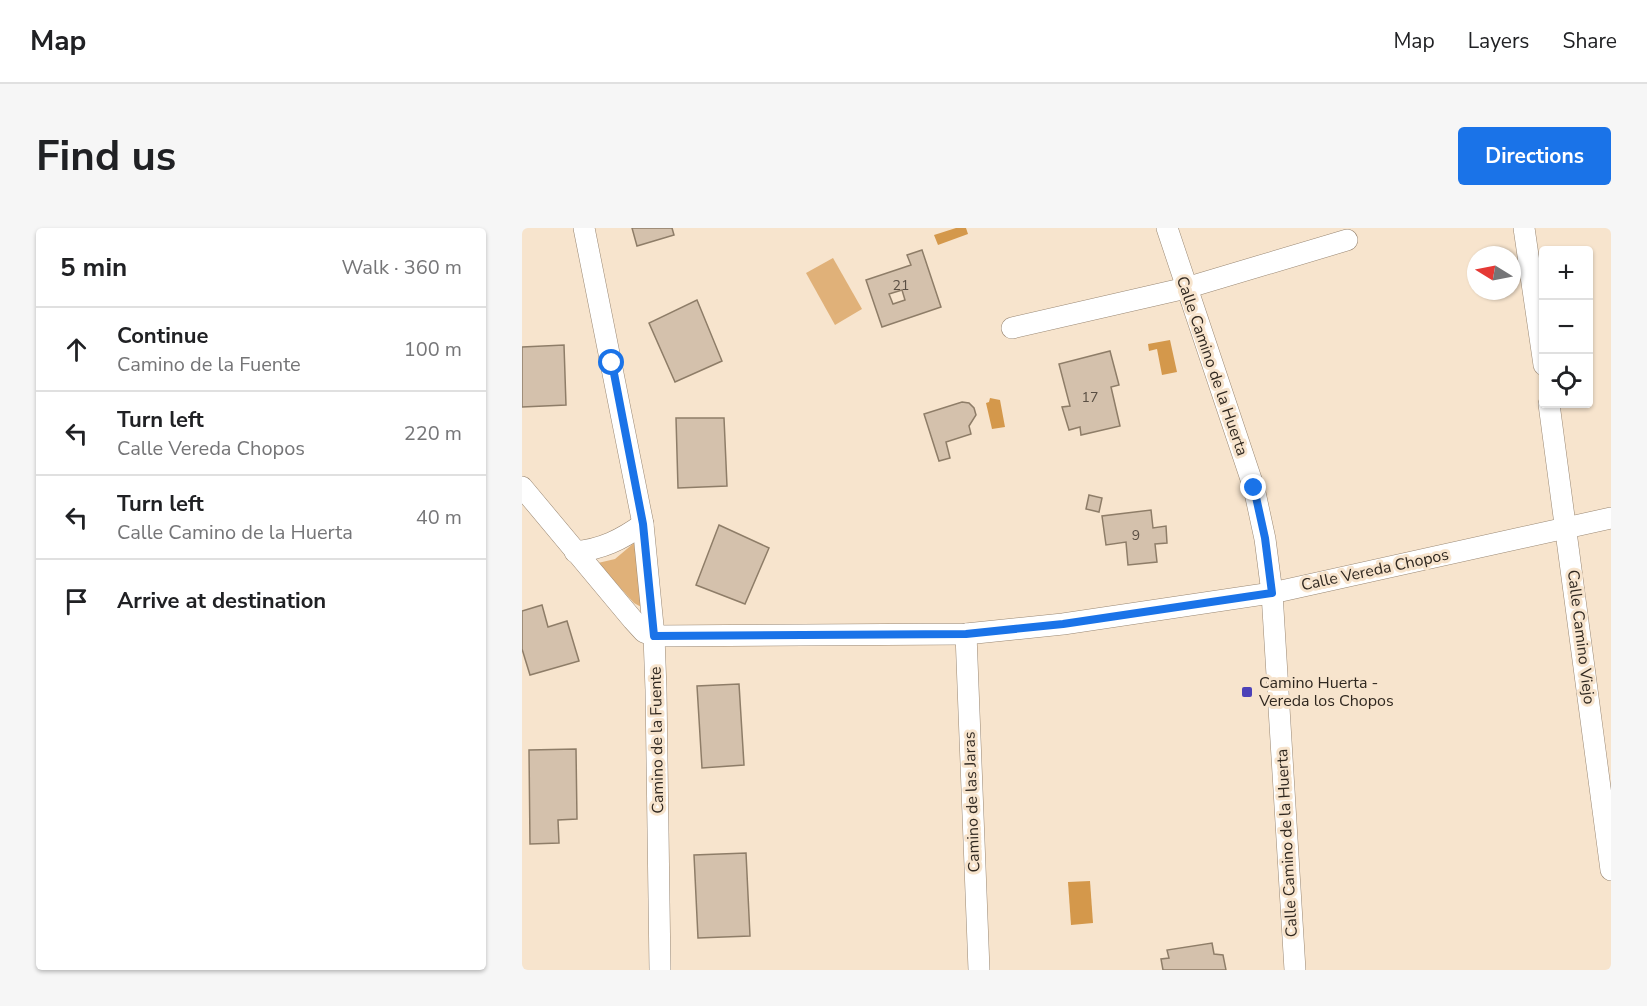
<!DOCTYPE html>
<html lang="en">
<head>
<meta charset="utf-8">
<style>
	:root { --surface:#fff; --page:#f6f6f6; --text:#202124; --muted:#757577; --line:#e0e0e0; --accent:#1a73e8 }
	body { margin:0; font-family:"Nunito Sans",sans-serif; background:var(--page); color:var(--text) }
	.controls { position:absolute; right:18px; top:18px; display:grid; overflow:hidden; border-radius:6px; box-shadow:0 2px 4px #0004 }
	.controls button { width:54px; height:54px; display:grid; place-items:center; padding:0; border:0; border-bottom:2px solid var(--line); background:var(--surface); color:var(--text); font:30px sans-serif }
	.compass { position:absolute; left:945px; top:18px; width:54px; height:54px; border-radius:50%; background:var(--surface); box-shadow:0 2px 4px #0004; rotate:280deg }
	.stop { position:absolute; width:18px; height:18px; margin:-14px; border:4px solid #1a73e8; border-radius:50%; background:#fff }
	.stop.end { background:#1a73e8; border-color:#fff; box-shadow:0 2px 6px #0008 }
	.list { margin:0; padding:0; list-style:none }
	h2 { display:flex; justify-content:space-between; align-items:center; height:78px; margin:0; padding:0 24px; font-size:26px }
	h2 small { font-size:20px; font-weight:400; color:var(--muted) }
	.list li { display:grid; grid-template-columns:39px 1fr auto; gap:18px; align-items:center; box-sizing:border-box; height:84px; padding:0 24px; border-top:2px solid var(--line) }
	.list b { display:block; font-size:22px; white-space:nowrap }
	.list p { margin:0; font-size:20px; white-space:nowrap; color:var(--muted) }
	.list em { font-size:20px; font-style:normal; color:var(--muted) }
	.icon { flex:none; width:33px; height:33px; fill:none; stroke:currentColor; stroke-width:2; stroke-linecap:round; stroke-linejoin:round }
	.map { position:relative; flex:none; width:1089px; height:742px; overflow:hidden; border-radius:6px }
	header { display:flex; align-items:center; gap:36px; box-sizing:border-box; height:84px; padding:0 30px; background:var(--surface); border-bottom:2px solid var(--line) }
	header strong { font-size:28px }
	nav { display:flex; gap:33px; margin-inline-start:auto; font-size:21px }
	.intro { display:flex; align-items:center; justify-content:space-between; box-sizing:border-box; height:144px; padding:0 36px }
	h1 { margin:0; font-size:42px }
	.button { padding:15px 27px; border-radius:6px; background:var(--accent); color:#fff; font-size:21px; font-weight:700 }
	main { display:flex; gap:36px; padding:0 36px }
	aside { flex:1; background:var(--surface); border-radius:6px; box-shadow:0 2px 4px #0004 }
	.map>svg:first-child { display:block }
</style>
</head>
<body>
<header>
<strong>Map</strong>
<nav><a>Map</a><a>Layers</a><a>Share</a></nav>
</header>
<div class="intro"><h1>Find us</h1><a class="button">Directions</a></div>
<main>
<aside>
<h2>5 min<small>Walk · 360 m</small></h2>
<ul class="list">
<li><svg class="icon" aria-label="ahead" viewBox="0 0 24 24"><path d="M12 20V5M6 11l6-6 6 6"/></svg><div><b>Continue</b><p>Camino de la Fuente</p></div><em>100 m</em></li>
<li><svg class="icon" aria-label="left" viewBox="0 0 24 24"><path d="M17 20v-9H6M10 6l-5 5 5 5"/></svg><div><b>Turn left</b><p>Calle Vereda Chopos</p></div><em>220 m</em></li>
<li><svg class="icon" aria-label="left" viewBox="0 0 24 24"><path d="M17 20v-9H6M10 6l-5 5 5 5"/></svg><div><b>Turn left</b><p>Calle Camino de la Huerta</p></div><em>40 m</em></li>
<li><svg class="icon" aria-label="arrive" viewBox="0 0 24 24"><path d="M6 21V4h12l-3 4 3 4H6"/></svg><div><b>Arrive at destination</b></div></li>
</ul>
</aside>
<div class="map">
<svg width="1089" height="742" viewBox="0 0 1089 742">
	<rect width="100%" height="100%" fill="#f7e4cd"/>
	<g fill="#e0b179">
		<path d="M311 30 340 81 313 97 284 45Z"/>
		<path d="M112 315 121 380 112 375 76 335 93 331Z"/>
	</g>
	<g fill="#d4984b">
		<path d="M434 0H444L446 6 416 17 412 7Z"/>
		<path d="M648 112 655 144 640 147 635 121 627 123 626 116Z"/>
		<path d="M468 170 478 172 483 199 470 201 464 175 467 174Z"/>
		<path d="M568 653 571 695 549 697 546 654Z"/>
	</g>
	<g fill="#d4c1ac" stroke="#8e7d68" stroke-width="1.5" fill-rule="evenodd">
		<path d="M110 0H150L152 7 115 18Z"/>
		<path d="M400 22 419 79 360 99 344 52 389 37 385 27ZM380 62 383 72 371 76 367 66Z"/>
		<path d="M175 72 200 133 153 154 127 95Z"/>
		<path d="M42 117 44 177 0 179V119Z"/>
		<path d="M588 123 597 157 589 159 598 198 559 207 558 199 547 202 540 179 548 178 537 136Z"/>
		<path d="M440 174 447 175 452 180 454 187 447 198 449 206 424 214 428 230 417 233 402 186Z"/>
		<path d="M154 190H202L205 258 156 260Z"/>
		<path d="M567 267 580 270 577 284 564 281Z"/>
		<path d="M629 282 631 300 644 298 645 315 633 316 635 334 606 337 604 314 584 317 580 288Z"/>
		<path d="M197 297 247 320 223 376 174 357Z"/>
		<path d="M20 377 26 399 45 393 57 433 8 447 0 421V383Z"/>
		<path d="M217 456 222 537 180 540 175 458Z"/>
		<path d="M54 521 55 591 36 592 37 615 8 616 7 522Z"/>
		<path d="M224 625 228 708 176 710 172 627Z"/>
		<path d="M690 715 692 726 701 727 704 742H641L639 731 647 730 645 722Z"/>
	</g>
	<g fill="none" stroke-linecap="round" stroke-linejoin="round">
		<defs>
			<g id="minor">
				<path d="M62 0 121 296 132 408 134 462 138 742"/>
				<path d="M645 0 732 260 743 311 750 365 773 742"/>
				<path d="M1002 0 1022 137"/>
				<path d="M490 100 664 60 825 12"/>
				<path d="M1027 176 1089 642"/>
				<path d="M0 259 111 392 122 404 132 408 444 406 541 396 750 365 1089 290"/>
				<path d="M53 324C80 321 99 312 121 296"/>
				<path d="M444 406 457 742"/>
			</g>
		</defs>
		<use href="#minor" stroke="#998773" stroke-width="22"/>
		<use href="#minor" stroke="#fff" stroke-width="21"/>
	</g>
	<g fill="none" stroke-linecap="round" stroke-linejoin="round">
		<path stroke="#1a73e8" stroke-width="8" d="M90 135 121 296 132 408 444 406 541 396 750 365 743 310 732 260"/>
	</g>
	<rect fill="#4c41b8" stroke="#f7e4cd" stroke-width="2" x="719" y="458" width="12" height="12" rx="3"/>
	<g text-anchor="middle" dominant-baseline="central" stroke-width="6" stroke-linejoin="round" paint-order="stroke">
		<g font-size="14" fill="#594e43">
			<text x="379" y="57">21</text>
			<text x="568" y="169">17</text>
			<text x="614" y="307">9</text>
		</g>
		<g font-size="16" fill="#302820" stroke="#f7e4cd">
			<text transform="translate(690 138) rotate(71)">Calle Camino de la Huerta</text>
			<text transform="translate(853 342) rotate(-12)">Calle Vereda Chopos</text>
			<text transform="translate(1059 409) rotate(83)">Calle Camino Viejo</text>
			<text transform="translate(135 512) rotate(-91)">Camino de la Fuente</text>
			<text transform="translate(450 574) rotate(-92)">Camino de las Jaras</text>
			<text transform="translate(765 615) rotate(-93)">Calle Camino de la Huerta</text>
		</g>
		<g font-size="16" fill="#302820" stroke="#f7e4cd" text-anchor="start">
			<text x="737" y="455">Camino Huerta -<tspan x="737" dy="18">Vereda los Chopos</tspan></text>
		</g>
	</g>
</svg>
<div class="controls">
<button>+</button>
<button>−</button>
<button><svg class="icon" aria-label="locate" viewBox="0 0 24 24"><circle cx="12" cy="12" r="6"/><path d="M12 2v4M12 18v4M2 12h4M18 12h4"/></svg></button>
</div>
<svg class="compass" viewBox="-18 -18 36 36"><path d="M0-13l5 13h-10z" fill="#e53935"/><path d="M0 13l5-13h-10z" fill="#757577"/></svg>
<div class="stop" style="left:90px;top:135px"></div>
<div class="stop end" style="left:732px;top:260px"></div>
</div>
</main>
</body>
</html>
